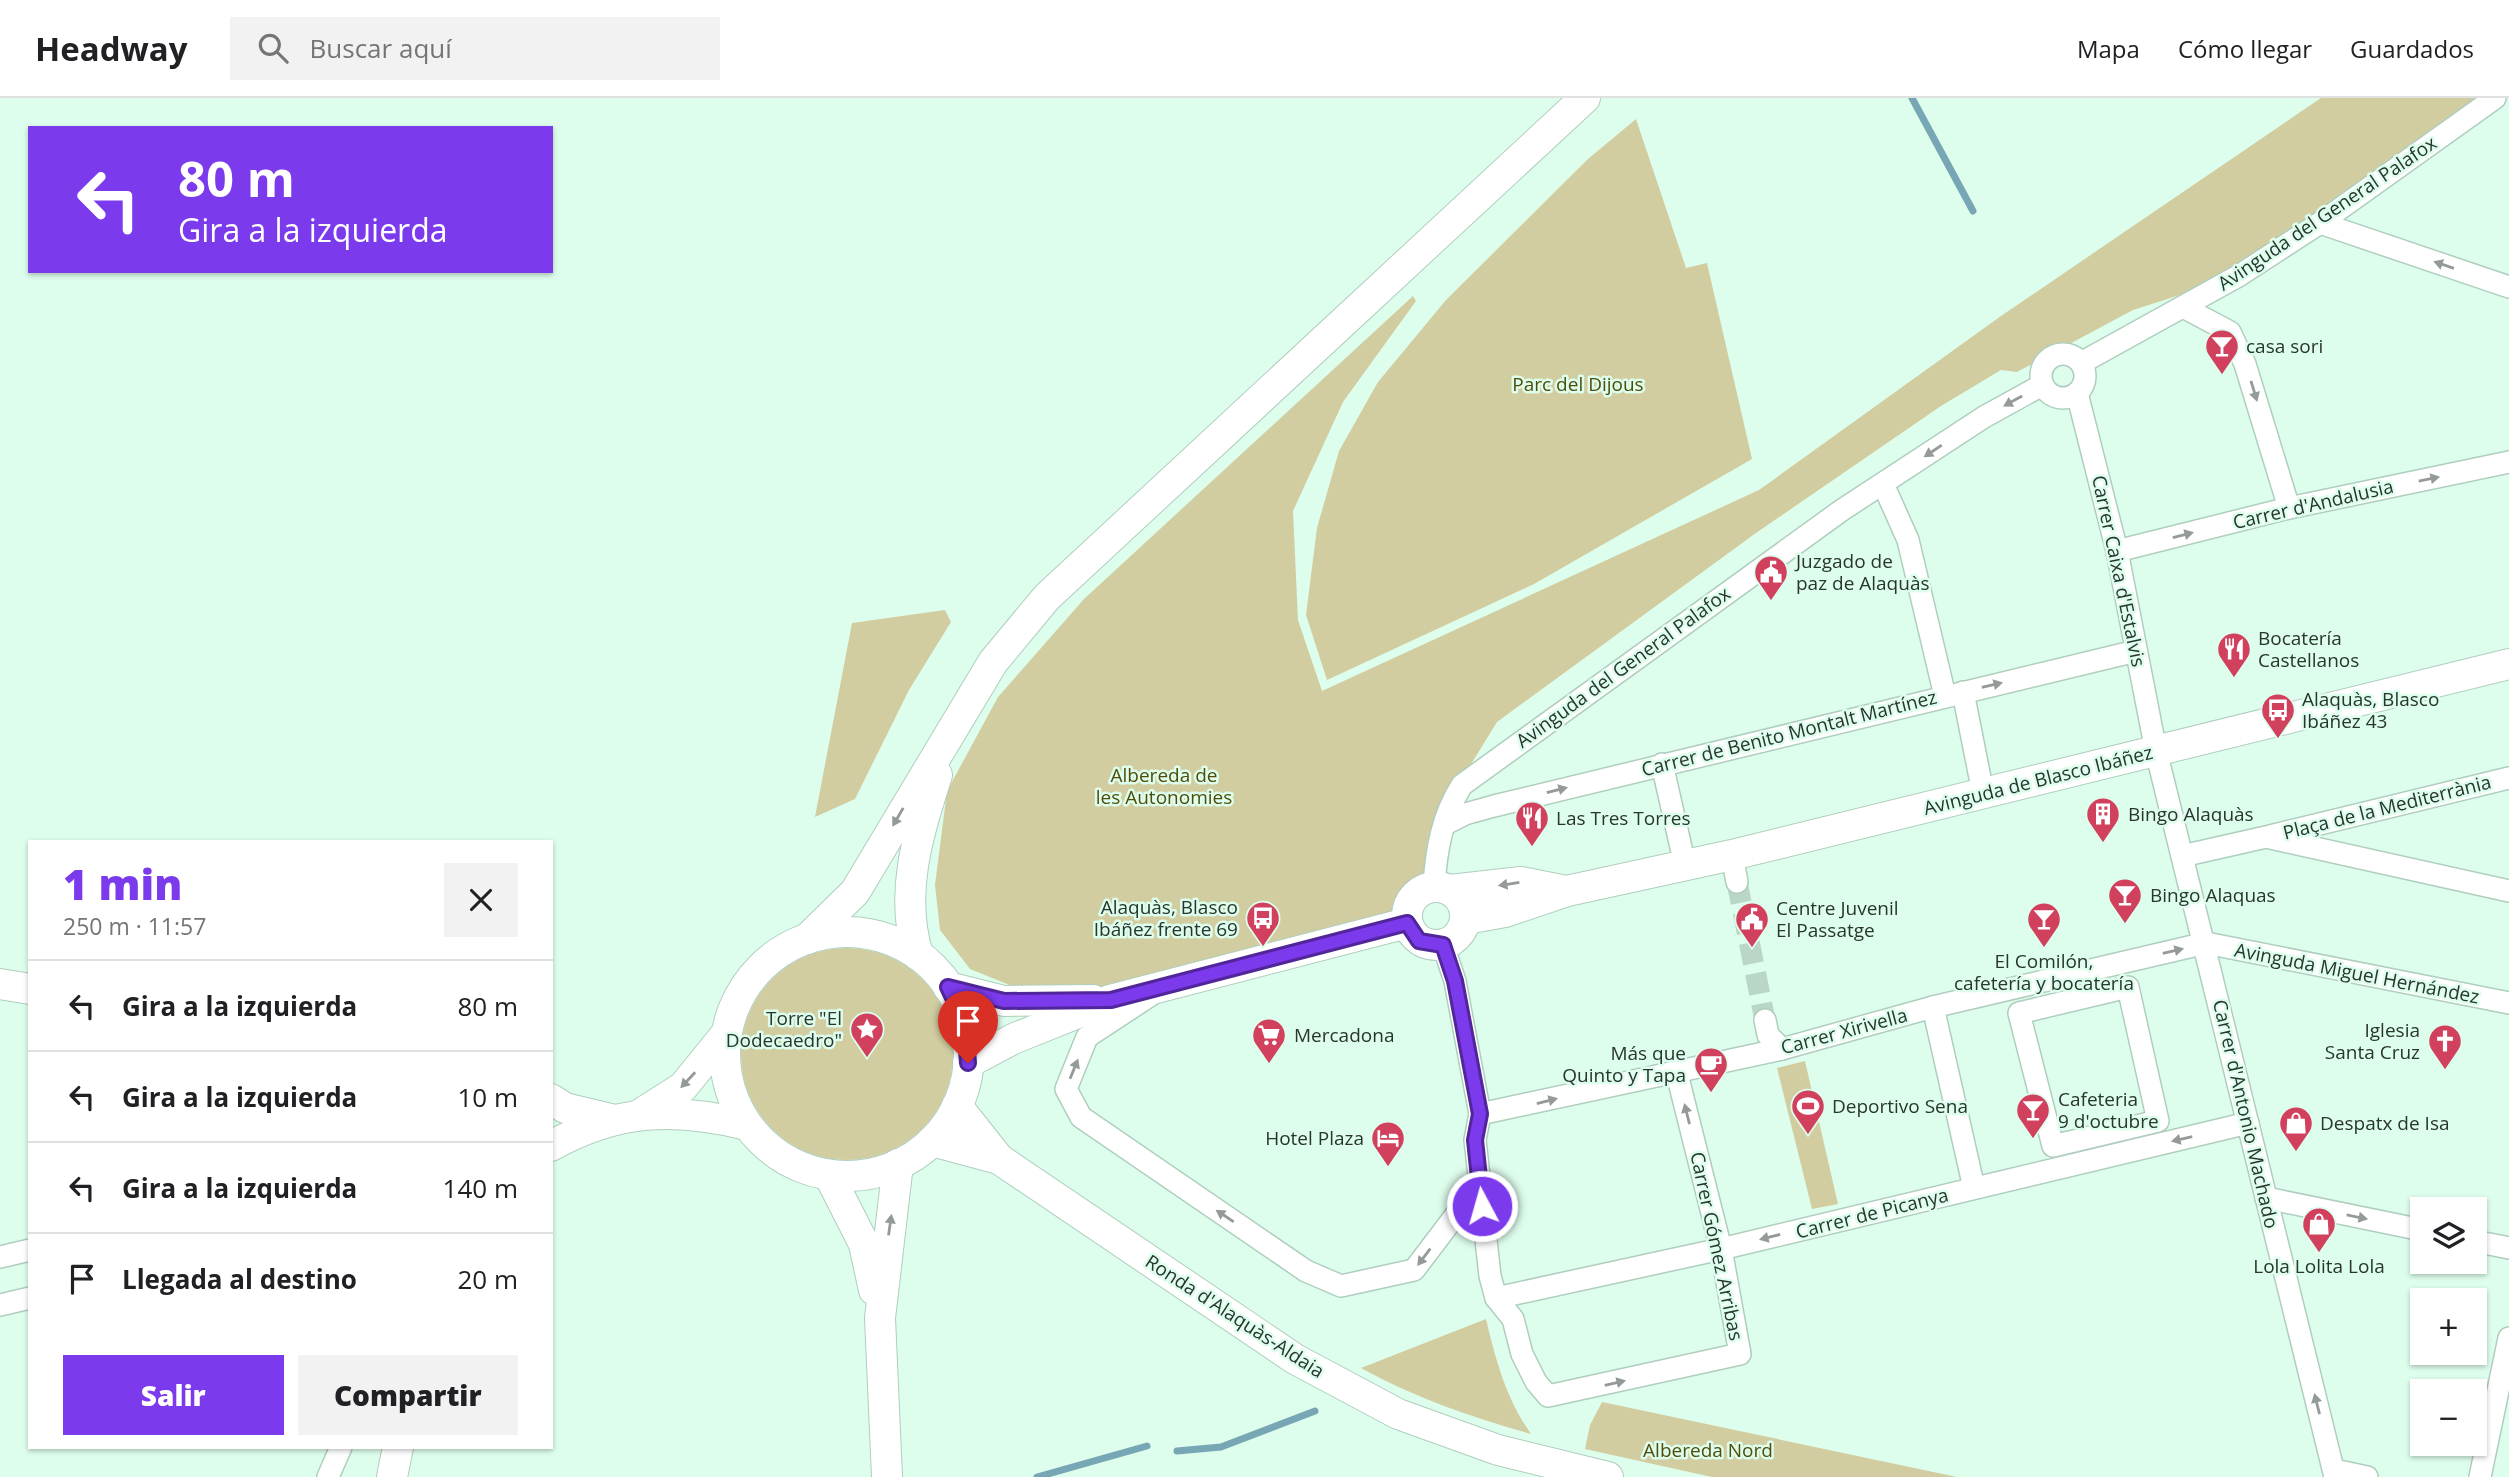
<!DOCTYPE html>
<html lang="es">
<head>
<meta charset="utf-8">
<style>
  body { margin:0; font-family:"Open Sans",sans-serif; background:#f2f2f2; color:#202124; height:100vh; display:flex; flex-direction:column; font-size:26px; white-space:nowrap }
  * { box-sizing:border-box; margin:0 }
  p { font-size:23px; color:#757577 }
  .icon { flex:none; width:38px; height:38px; fill:none; stroke:currentColor; stroke-width:2; stroke-linecap:round; stroke-linejoin:round }
  .map { position:relative; flex:1; overflow:hidden }
  .panel { position:absolute; left:28px; top:742px; width:525px; height:609px; display:flex; flex-direction:column; background:#fff; border-radius:0px; box-shadow:0 2px 5px #0004 }
  .panel>* { flex:none }
  .guide { position:absolute; left:28px; top:28px; width:525px; height:147px; border-radius:0px; box-shadow:0 2px 5px #0004; background:#7c3aed; color:#fff; overflow:hidden }
  .tools { position:absolute; left:2410px; top:1099px; display:grid; gap:14px }
  .tools a { display:grid; place-items:center; width:77px; height:77px; border-radius:0px; background:#fff; box-shadow:0 2px 5px #0004; font-size:35px }
  .pin { position:absolute; display:grid; place-items:center; width:60px; height:60px; color:#fff; margin:-72px -30px; border-radius:50% 50% 50% 0; rotate:-45deg; box-shadow:0 0 7px #0007 }
  .pin .icon { rotate:45deg }
  .me { position:absolute; width:77px; margin:-38px; rotate:354deg; stroke-linejoin:round; filter:drop-shadow(0 0 5px #0008) }
  .turn { display:flex; align-items:center; gap:24px; height:147px; padding:0 35px; font-size:32px }
  .turn .icon { width:91px; height:91px; stroke-width:2.5 }
  .turn b { display:block; font-size:49px; line-height:60px }
  .round { display:grid; place-items:center; flex:none; width:74px; height:74px; border-radius:0px; background:#f2f2f2 }
  .headline { display:flex; align-items:center; justify-content:space-between; height:119px; padding:0 35px }
  h1 { font-size:42px; font-weight:800; line-height:52px; color:#7c3aed }
  .cta { display:flex; gap:14px; margin-top:auto; padding:14px 35px }
  .cta a { flex:1; height:80px; border-radius:0px; background:#7c3aed; color:#fff; font-size:28px; font-weight:800; line-height:80px; text-align:center }
  .cta a+a { background:#f2f2f2; color:#202124 }
  ul { padding:0; list-style:none }
  li { display:flex; align-items:center; gap:21px; height:91px; padding:0 35px; border-top:2px solid #e0e0e0 }
  li div { flex:1 }
  li b { display:block; font-size:26px }
  li em { font-style:normal }
  header { display:flex; align-items:center; gap:42px; box-sizing:border-box; height:98px; padding:0 35px; background:#fff; border-bottom:2px solid #e0e0e0 }
  header strong { font-size:33px }
  nav { display:flex; gap:38px; margin-inline-start:auto; font-size:24px }
  .search { width:490px; height:63px; background:#f2f2f2; display:flex; align-items:center; gap:18px; box-sizing:border-box; padding:0 24px; border-radius:0px; color:#757577; font-size:26px }
  .map>svg:first-child { display:block }
  .green { fill:#d1cda0 }
  .lines { fill:none; stroke-linecap:round; stroke-linejoin:round }
  .stream { stroke:#77a6b5; stroke-width:7 }
  .street-tunnel { stroke:#bad6c7; stroke-width:21; stroke-dasharray:21 10; stroke-linecap:butt }
  .street-casing { stroke:#afcebe; stroke-width:24 }
  .secondary-casing { stroke:#afcebe; stroke-width:32 }
  .street { stroke:#fff; stroke-width:21 }
  .secondary { stroke:#fff; stroke-width:30 }
  .oneway { fill:#949a97 }
  .route-casing { stroke:#51269a; stroke-width:18 }
  .route { stroke:#7c3aed; stroke-width:12 }
  .labels { text-anchor:middle; stroke-width:5; stroke-linejoin:round; paint-order:stroke }
  .street-label { font-size:19px; fill:#29352f; stroke:#defeed }
  .poi-label { font-size:19px; fill:#29352f; stroke:#defeed; text-anchor:start }
  .park-label { font-size:19px; fill:#524c0a; stroke:#defeed }
</style>
</head>
<body>
<header>
<strong>Headway</strong>
<div class="search"><svg class="icon" aria-label="search" viewBox="0 0 24 24"><circle cx="10" cy="10" r="6"/><path d="M15 15l6 6"/></svg>Buscar aquí</div>
<nav><a>Mapa</a><a>Cómo llegar</a><a>Guardados</a></nav>
</header>
<div class="map">
<svg width="2509" height="1379" viewBox="0 0 2509 1379">
  <rect width="100%" height="100%" fill="#defeed"/>
  <g class="green">
    <path d="M2321 0H2491L2205 189 2133 212 2017 274 2001 272 1941 308 1756 435 1497 624 1444 710 1427 778C1410 788 1395 795 1395 817L1108 891H1019L970 871 940 832 935 787 947 693 998 599 1084 501 1413 198 1416 203 1343 304 1293 413 1298 522 1322 593 1759 392 2001 218Z"/>
    <polygon points="1636,21 1686,170 1707,165 1752,361 1534,486 1327,582 1306,517 1317,430 1339,353 1378,284 1446,202 1588,61"/>
    <polygon points="945,512 951,524 909,592 855,701 815,719 852,525"/>
    <circle cx="847" cy="956" r="106"/>
    <polygon points="1805,963 1838,1106 1812,1111 1777,970"/>
    <path d="M1486 1221C1496 1263 1506 1300 1531 1336 1471 1319 1415 1300 1361 1270Z"/>
    <polygon points="1602,1304 1957,1379 1712,1379 1585,1351 1590,1327"/>
  </g>
  <g class="lines">
    <g class="stream">
      <polyline points="1912,0 1973,113"/>
      <polyline points="1177,1353 1221,1349 1315,1313"/>
      <polyline points="1037,1379 1147,1348"/>
    </g>
    <polyline class="street-tunnel" points="1737,784 1765,922"/>
    <g class="street-casing">
      <g id="street">
        <polyline points="2320,125 2509,189"/>
        <polyline points="2183,209 2230,234 2245,266 2289,410"/>
        <circle cx="2063" cy="278" r="22"/>
        <polyline points="2081,265 2240,177 2320,125 2495,0"/>
        <polyline points="2077,295 2117,453 2156,653 2335,1379"/>
        <polyline points="1883,386 1908,442 1945,598"/>
        <polyline points="2117,453 2289,410 2509,364"/>
        <polyline points="1963,594 1983,695"/>
        <polyline points="1662,666 1685,767"/>
        <polyline points="1445,726 1465,716 1494,708 2136,553"/>
        <polyline points="2270,738 2509,680"/>
        <polyline points="1732,757 1737,784"/>
        <polyline points="2182,758 2266,739 2509,793"/>
        <path d="M1434 789C1436 753 1442 718 1462 687L1842 412 1984 319 2042 287"/>
        <polyline points="1443,847 1455,883 1480,1016 1475,1042 1490,1178 1496,1200 1513,1221 1522,1256 1536,1284 1548,1298 1740,1256 1721,1151 1676,972"/>
        <polygon points="2128,889 2158,1023 2053,1048 2019,915"/>
        <polyline points="1151,897 1087,939 1066,991 1081,1019 1306,1173 1341,1188 1414,1172 1480,1085"/>
        <polyline points="1933,909 1974,1090"/>
        <polyline points="1765,922 1768,937 1782,951"/>
        <polyline points="1480,1016 1782,951 1933,909 2206,845 2509,905"/>
        <polyline points="2266,1100 2422,1132"/>
        <polyline points="2474,1143 2509,1150"/>
        <polyline points="0,1159 30,1152"/>
        <polyline points="1496,1200 1721,1151 2248,1025"/>
        <polyline points="0,1207 30,1200"/>
        <polyline points="2334,1372 2367,1379"/>
        <polyline points="328,1379 341,1349"/>
        <polyline points="2480,1379 2509,1240"/>
      </g>
    </g>
    <g class="secondary-casing">
      <g id="secondary">
        <circle cx="1436" cy="818" r="29"/>
        <polyline points="1450,792 1521,784 1566,793"/>
        <polyline points="1466,821 1505,814 1567,793 1732,757 2509,566"/>
        <circle cx="847" cy="956" r="122"/>
        <polyline points="807,841 855,794 993,564 1047,499 1585,0"/>
        <path d="M918 857C899 795 918 737 937 677"/>
        <polyline points="0,886 30,891"/>
        <polyline points="948,889 1004,903 1093,902"/>
        <polyline points="968,965 1013,941 1110,902 1407,825"/>
        <polyline points="551,1001 565,1010 611,1021"/>
        <polyline points="957,1008 999,1061 1295,1261 1398,1316 1498,1352 1608,1379"/>
        <polyline points="639,1017 683,989 726,936"/>
        <polyline points="932,1043 999,1061"/>
        <path d="M551 1048C617 1011 675 1009 747 1027"/>
        <polyline points="829,1077 864,1146 874,1192"/>
        <polyline points="392,1379 398,1349"/>
        <polyline points="887,1379 880,1220 898,1066"/>
      </g>
    </g>
    <use href="#street" class="street"/>
    <use href="#secondary" class="secondary"/>
  </g>
  <defs><path id="oneway-solid" d="M-6-.8H1V-3.2L6.5 0L1 3.2V.8H-6Z" transform="scale(1.75)"/></defs>
  <g class="oneway">
    <use href="#oneway-solid" transform="translate(2444 167) rotate(-161)"/>
    <use href="#oneway-solid" transform="translate(2254 293) rotate(73)"/>
    <use href="#oneway-solid" transform="translate(2013 303) rotate(151)"/>
    <use href="#oneway-solid" transform="translate(1933 353) rotate(146)"/>
    <use href="#oneway-solid" transform="translate(2429 381) rotate(-12)"/>
    <use href="#oneway-solid" transform="translate(2183 437) rotate(-14)"/>
    <use href="#oneway-solid" transform="translate(1992 587) rotate(-13)"/>
    <use href="#oneway-solid" transform="translate(1557 692) rotate(-14)"/>
    <use href="#oneway-solid" transform="translate(898 719) rotate(120)"/>
    <use href="#oneway-solid" transform="translate(1509 786) rotate(171)"/>
    <use href="#oneway-solid" transform="translate(2173 853) rotate(-13)"/>
    <use href="#oneway-solid" transform="translate(1074 971) rotate(-68)"/>
    <use href="#oneway-solid" transform="translate(688 982) rotate(133)"/>
    <use href="#oneway-solid" transform="translate(1547 1003) rotate(-14)"/>
    <use href="#oneway-solid" transform="translate(1687 1016) rotate(-104)"/>
    <use href="#oneway-solid" transform="translate(2182 1041) rotate(167)"/>
    <use href="#oneway-solid" transform="translate(1225 1118) rotate(-146)"/>
    <use href="#oneway-solid" transform="translate(2357 1119) rotate(11)"/>
    <use href="#oneway-solid" transform="translate(890 1127) rotate(-82)"/>
    <use href="#oneway-solid" transform="translate(1770 1139) rotate(166)"/>
    <use href="#oneway-solid" transform="translate(1424 1159) rotate(127)"/>
    <use href="#oneway-solid" transform="translate(1615 1285) rotate(-13)"/>
    <use href="#oneway-solid" transform="translate(2317 1306) rotate(-104)"/>
  </g>
  <g class="lines">
    <g class="route-casing">
      <polyline id="route" points="968,965 965,925 948,889 1004,903 1111,902 1407,825 1419,843 1443,847 1455,883 1480,1016 1475,1042 1482,1108"/>
    </g>
    <use href="#route" class="route"/>
  </g>
  <defs>
    <g id="bar-pin" transform="scale(1.75)"><path d="M0 17L-7.5 6A9.5 9.5 0 1 1 7.5 6Z" fill="#d1405d" stroke="#defeed"/><path d="M-6-5H6L.8 .8V4.5H3.5V6h-7V4.5H-.8V.8Z" fill="#fff"/></g>
    <g id="civic-pin" transform="scale(1.75)"><path d="M0 17L-7.5 6A9.5 9.5 0 1 1 7.5 6Z" fill="#d1405d" stroke="#defeed"/><path d="M-.6-6.5H3V-4.5H.6V-3L4-1V1h2V6H-6V1h2V-1L-.6-3ZM-1.2 2.5V6h2.4V2.5Z" fill="#fff"/></g>
    <g id="restaurant-pin" transform="scale(1.75)"><path d="M0 17L-7.5 6A9.5 9.5 0 1 1 7.5 6Z" fill="#d1405d" stroke="#defeed"/><path d="M-5-6h1v4h1v-4h1v4h1v-4h1v5L-1.5 .5V6h-2V.5L-5-1ZM5-6V6H3V1.5H1.5Q1.5-4 5-6Z" fill="#fff"/></g>
    <g id="bus-pin" transform="scale(1.75)"><path d="M0 17L-7.5 6A9.5 9.5 0 1 1 7.5 6Z" fill="#d1405d" stroke="#defeed"/><path d="M-5-6H5V4H4V6H2V4H-2V6H-4V4H-5ZM-3.5-4V0h7V-4ZM-3.5 1.2v1.5H-2V1.2ZM2 1.2v1.5H3.5V1.2Z" fill="#fff"/></g>
    <g id="building-pin" transform="scale(1.75)"><path d="M0 17L-7.5 6A9.5 9.5 0 1 1 7.5 6Z" fill="#d1405d" stroke="#defeed"/><path d="M-4-6H4V6H1V3H-1V6H-4ZM-2.5-4.3h1.7v1.8h-1.7ZM.8-4.3h1.7v1.8H.8ZM-2.5-1h1.7V.8h-1.7ZM.8-1h1.7V.8H.8Z" fill="#fff"/></g>
    <g id="sight-pin" transform="scale(1.75)"><path d="M0 17L-7.5 6A9.5 9.5 0 1 1 7.5 6Z" fill="#d1405d" stroke="#defeed"/><path d="M0-6L1.8-2.2L6-1.7L2.9 1.2L3.7 5.4L0 3.3L-3.7 5.4L-2.9 1.2L-6-1.7L-1.8-2.2Z" fill="#fff"/></g>
    <g id="supermarket-pin" transform="scale(1.75)"><path d="M0 17L-7.5 6A9.5 9.5 0 1 1 7.5 6Z" fill="#d1405d" stroke="#defeed"/><path d="M-6-5.5h2.5l.6 2H6L4.5 2H-2.5L-4.4-4H-6ZM-1.5 3.2a1.3 1.3 0 1 0 .1 0ZM3 3.2a1.3 1.3 0 1 0 .1 0Z" fill="#fff"/></g>
    <g id="church-pin" transform="scale(1.75)"><path d="M0 17L-7.5 6A9.5 9.5 0 1 1 7.5 6Z" fill="#d1405d" stroke="#defeed"/><path d="M-1.2-6h2.4v3.5h3.3v2.4h-3.3V6h-2.4V-.1h-3.3v-2.4h3.3Z" fill="#fff"/></g>
    <g id="cafe-pin" transform="scale(1.75)"><path d="M0 17L-7.5 6A9.5 9.5 0 1 1 7.5 6Z" fill="#d1405d" stroke="#defeed"/><path d="M-5.5-4.5H6V0H3Q3 3.5 0 3.5H-2.5Q-5.5 3.5-5.5 0ZM3-3.2v2h1.7v-2ZM-6 4.5H4V6H-6Z" fill="#fff"/></g>
    <g id="stadium-pin" transform="scale(1.75)"><path d="M0 17L-7.5 6A9.5 9.5 0 1 1 7.5 6Z" fill="#d1405d" stroke="#defeed"/><path d="M0-5a6.5 5 0 1 0 0 10a6.5 5 0 1 0 0-10ZM-3.5-1.8h7v3.6h-7Z" fill="#fff"/></g>
    <g id="shop-pin" transform="scale(1.75)"><path d="M0 17L-7.5 6A9.5 9.5 0 1 1 7.5 6Z" fill="#d1405d" stroke="#defeed"/><path d="M-5-2.5h2.3a2.7 3.5 0 0 1 5.4 0H5L5.5 6h-11ZM-1.5-2.5h3a1.5 2.3 0 0 0-3 0Z" fill="#fff"/></g>
    <g id="hotel-pin" transform="scale(1.75)"><path d="M0 17L-7.5 6A9.5 9.5 0 1 1 7.5 6Z" fill="#d1405d" stroke="#defeed"/><path d="M-6-4.5h1.5V1H6V5H4.5V3h-9V5H-6ZM-4 0a1.8 1.8 0 1 1 3.6 0ZM.5 0V-2.5h3Q6-2.5 6 0Z" fill="#fff"/></g>
  </defs>
  <g fill-rule="evenodd">
    <use href="#bar-pin" x="2222" y="248"/>
    <use href="#civic-pin" x="1771" y="474"/>
    <use href="#restaurant-pin" x="2234" y="551"/>
    <use href="#bus-pin" x="2278" y="612"/>
    <use href="#building-pin" x="2103" y="716"/>
    <use href="#restaurant-pin" x="1532" y="720"/>
    <use href="#bar-pin" x="2125" y="797"/>
    <use href="#bus-pin" x="1263" y="820"/>
    <use href="#civic-pin" x="1752" y="821"/>
    <use href="#bar-pin" x="2044" y="821"/>
    <use href="#sight-pin" x="867" y="931"/>
    <use href="#supermarket-pin" x="1269" y="937"/>
    <use href="#church-pin" x="2445" y="943"/>
    <use href="#cafe-pin" x="1711" y="966"/>
    <use href="#stadium-pin" x="1808" y="1008"/>
    <use href="#bar-pin" x="2033" y="1012"/>
    <use href="#shop-pin" x="2296" y="1025"/>
    <use href="#hotel-pin" x="1388" y="1040"/>
    <use href="#shop-pin" x="2319" y="1126"/>
  </g>
  <g class="labels">
    <g class="street-label">
      <text transform="translate(2327 115) rotate(-34)" y="7">Avinguda del General Palafox</text>
      <text transform="translate(2313 406) rotate(-13)" y="7">Carrer d'Andalusia</text>
      <text transform="translate(2119 473) rotate(78)" y="7">Carrer Caixa d'Estalvis</text>
      <text transform="translate(1623 569) rotate(-36)" y="7">Avinguda del General Palafox</text>
      <text transform="translate(1789 635) rotate(-14)" y="7">Carrer de Benito Montalt Martínez</text>
      <text transform="translate(2038 682) rotate(-14)" y="7">Avinguda de Blasco Ibáñez</text>
      <text transform="translate(2387 709) rotate(-14)" y="7">Plaça de la Mediterrània</text>
      <text transform="translate(2357 875) rotate(11)" y="7">Avinguda Miguel Hernández</text>
      <text transform="translate(1844 933) rotate(-15)" y="7">Carrer Xirivella</text>
      <text transform="translate(2246 1016) rotate(77)" y="7">Carrer d'Antonio Machado</text>
      <text transform="translate(1872 1115) rotate(-14)" y="7">Carrer de Picanya</text>
      <text transform="translate(1717 1148) rotate(78)" y="7">Carrer Gómez Arribas</text>
      <text transform="translate(1235 1218) rotate(33)" y="7">Ronda d'Alaquàs-Aldaia</text>
    </g>
    <g class="poi-label">
      <text x="2246" y="255">casa sori</text>
      <text x="1796" y="470">Juzgado de<tspan x="1796" dy="22">paz de Alaquàs</tspan></text>
      <text x="2258" y="547">Bocatería<tspan x="2258" dy="22">Castellanos</tspan></text>
      <text x="2302" y="608">Alaquàs, Blasco<tspan x="2302" dy="22">Ibáñez 43</tspan></text>
      <text x="2128" y="723">Bingo Alaquàs</text>
      <text x="1556" y="727">Las Tres Torres</text>
      <text x="2150" y="804">Bingo Alaquas</text>
      <text x="1238" y="816" text-anchor="end">Alaquàs, Blasco<tspan x="1238" dy="22">Ibáñez frente 69</tspan></text>
      <text x="1776" y="817">Centre Juvenil<tspan x="1776" dy="22">El Passatge</tspan></text>
      <text x="2044" y="870" text-anchor="middle">El Comilón,<tspan x="2044" dy="22">cafetería y bocatería</tspan></text>
      <text x="842" y="927" text-anchor="end">Torre "El<tspan x="842" dy="22">Dodecaedro"</tspan></text>
      <text x="2420" y="939" text-anchor="end">Iglesia<tspan x="2420" dy="22">Santa Cruz</tspan></text>
      <text x="1294" y="944">Mercadona</text>
      <text x="1686" y="962" text-anchor="end">Más que<tspan x="1686" dy="22">Quinto y Tapa</tspan></text>
      <text x="2058" y="1008">Cafeteria<tspan x="2058" dy="22">9 d'octubre</tspan></text>
      <text x="1832" y="1015">Deportivo Sena</text>
      <text x="2320" y="1032">Despatx de Isa</text>
      <text x="1364" y="1047" text-anchor="end">Hotel Plaza</text>
      <text x="2319" y="1175" text-anchor="middle">Lola Lolita Lola</text>
    </g>
    <g class="park-label">
      <text x="1578" y="293">Parc del Dijous</text>
      <text x="1164" y="684">Albereda de<tspan x="1164" dy="22">les Autonomies</tspan></text>
      <text x="1708" y="1359">Albereda Nord</text>
    </g>
  </g>
</svg>
<div class="tools">
<a><svg class="icon" aria-label="layers" viewBox="0 0 24 24"><path d="M12 4l9 5-9 5-9-5zM3 14l9 5 9-5"/></svg></a>
<a>+</a>
<a>−</a>
</div>
<div class="pin" style="left:968px;top:965px;background:#d93025"><svg class="icon" aria-label="arrive" viewBox="0 0 24 24"><path d="M6 21V4h12l-3 4 3 4H6"/></svg></div>
<svg class="me" style="left:1482px;top:1108px" viewBox="-20 -20 40 40"><circle r="17" fill="#7c3aed" stroke="#fff" stroke-width="3"/><path d="M0-11L8 9 0 5-8 9z" fill="#fff"/></svg>
<div class="guide">
<div class="turn"><svg class="icon" aria-label="left" viewBox="0 0 24 24"><path d="M17 20v-9H6M10 6l-5 5 5 5"/></svg><div><b>80 m</b>Gira a la izquierda</div></div>
</div>
<section class="panel">
<div class="headline"><div><h1>1 min</h1><p>250 m · 11:57</p></div><a class="round"><svg class="icon" aria-label="close" viewBox="0 0 24 24"><path d="M6 6l12 12M18 6L6 18"/></svg></a></div>
<ul>
<li><svg class="icon" aria-label="left" viewBox="0 0 24 24"><path d="M17 20v-9H6M10 6l-5 5 5 5"/></svg><div><b>Gira a la izquierda</b></div><em>80 m</em></li>
<li><svg class="icon" aria-label="left" viewBox="0 0 24 24"><path d="M17 20v-9H6M10 6l-5 5 5 5"/></svg><div><b>Gira a la izquierda</b></div><em>10 m</em></li>
<li><svg class="icon" aria-label="left" viewBox="0 0 24 24"><path d="M17 20v-9H6M10 6l-5 5 5 5"/></svg><div><b>Gira a la izquierda</b></div><em>140 m</em></li>
<li><svg class="icon" aria-label="arrive" viewBox="0 0 24 24"><path d="M6 21V4h12l-3 4 3 4H6"/></svg><div><b>Llegada al destino</b></div><em>20 m</em></li>
</ul>
<div class="cta"><a>Salir</a><a>Compartir</a></div>
</section>
</div>
</body>
</html>
